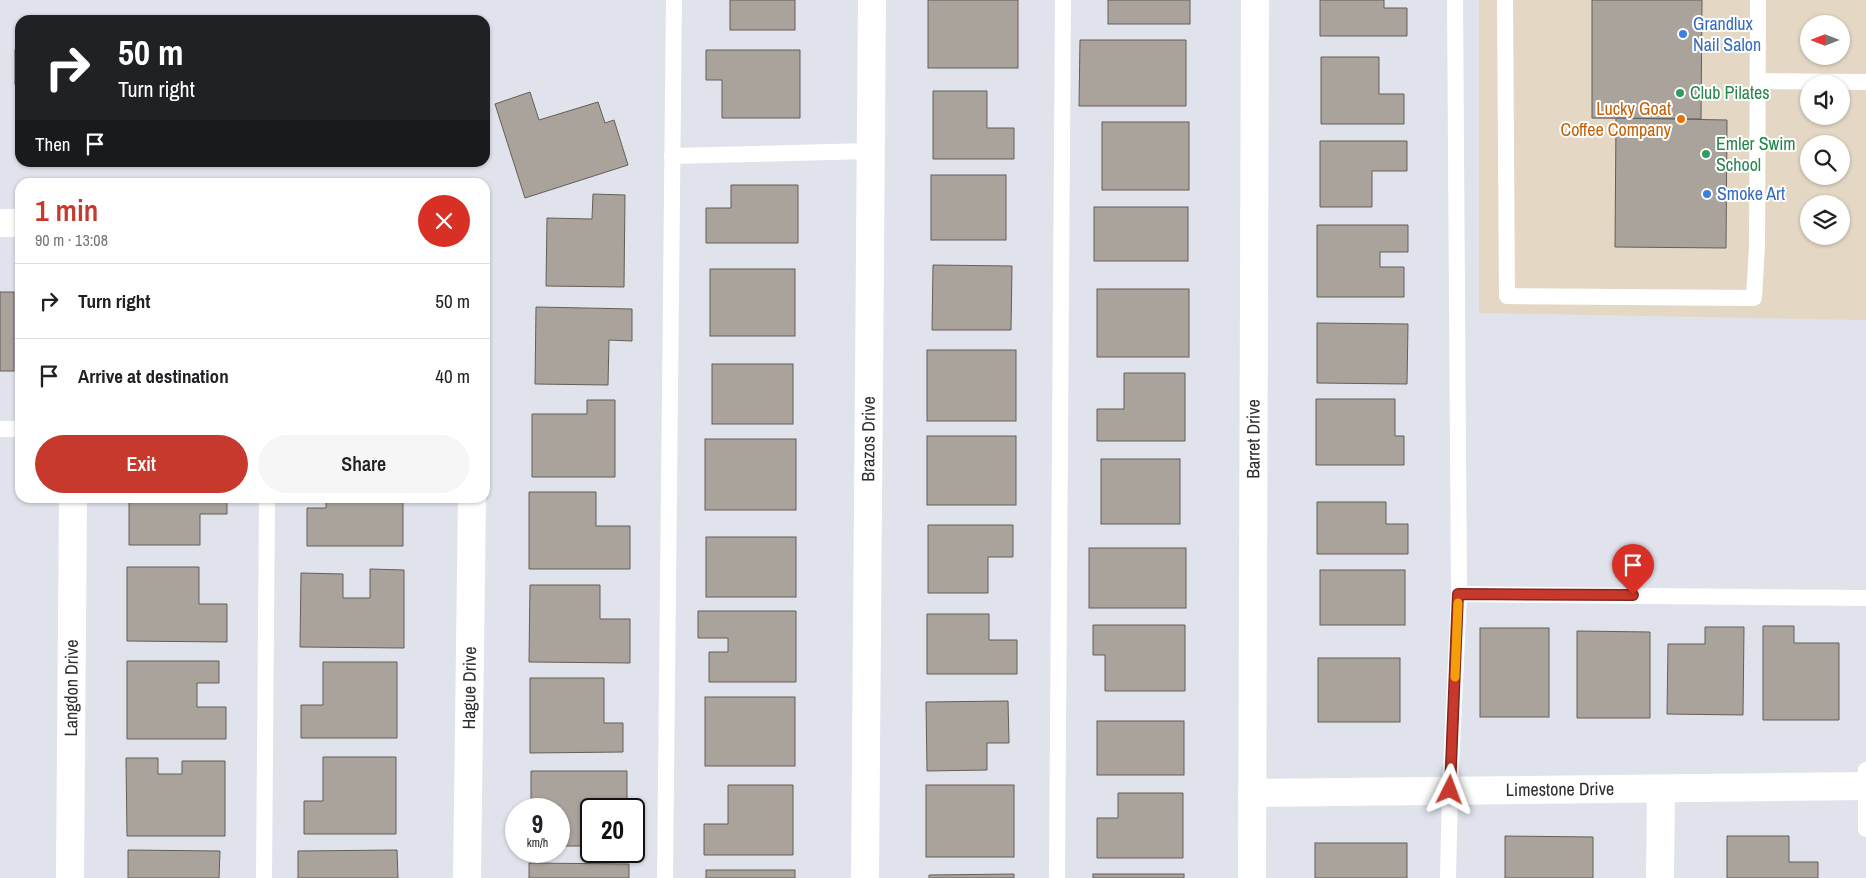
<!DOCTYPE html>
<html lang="en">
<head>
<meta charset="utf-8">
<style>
  body { margin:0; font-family:"Archivo Narrow",sans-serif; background:#f6f6f6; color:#202124; height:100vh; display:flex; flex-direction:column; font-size:19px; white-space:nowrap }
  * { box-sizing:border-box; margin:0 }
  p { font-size:16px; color:#757577 }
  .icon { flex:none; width:28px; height:28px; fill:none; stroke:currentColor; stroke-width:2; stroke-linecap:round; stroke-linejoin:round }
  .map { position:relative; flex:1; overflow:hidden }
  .details { position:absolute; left:15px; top:178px; width:475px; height:325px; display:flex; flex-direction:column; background:#fff; border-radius:15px; box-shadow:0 1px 4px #0004 }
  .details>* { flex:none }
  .banner { position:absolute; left:15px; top:15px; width:475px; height:152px; border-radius:15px; box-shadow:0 1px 4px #0004; background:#202124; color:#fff; overflow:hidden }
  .needle { width:32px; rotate:270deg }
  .tools { position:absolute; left:1800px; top:15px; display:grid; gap:10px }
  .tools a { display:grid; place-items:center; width:50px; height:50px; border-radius:50%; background:#fff; box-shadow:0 1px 4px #0004; font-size:25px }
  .speed { position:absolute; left:505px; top:798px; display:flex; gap:10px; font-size:25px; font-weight:700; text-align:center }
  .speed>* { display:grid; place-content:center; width:65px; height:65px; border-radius:50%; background:#fff; box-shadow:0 1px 4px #0004; line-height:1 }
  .speed small { font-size:12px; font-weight:400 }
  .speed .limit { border:2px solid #111; border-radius:8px; background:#fff; color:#111 }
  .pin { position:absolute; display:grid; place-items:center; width:42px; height:42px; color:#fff; margin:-51px -21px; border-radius:50% 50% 50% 0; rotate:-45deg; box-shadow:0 0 5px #0007 }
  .pin .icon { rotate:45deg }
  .me { position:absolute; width:55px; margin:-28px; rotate:3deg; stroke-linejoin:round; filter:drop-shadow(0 0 4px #0008) }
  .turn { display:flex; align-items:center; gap:18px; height:105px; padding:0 20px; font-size:22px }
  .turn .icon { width:65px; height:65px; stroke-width:2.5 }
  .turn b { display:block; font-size:35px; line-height:42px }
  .then { display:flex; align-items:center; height:48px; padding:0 20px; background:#0003; gap:10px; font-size:19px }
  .round { display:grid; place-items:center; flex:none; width:52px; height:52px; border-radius:26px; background:#f6f6f6 }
  .summary { display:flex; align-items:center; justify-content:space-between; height:85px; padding:0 20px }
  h1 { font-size:30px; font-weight:600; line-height:38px; color:#c6392c }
  .action { display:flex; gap:10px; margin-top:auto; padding:10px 20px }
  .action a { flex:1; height:58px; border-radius:30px; background:#c6392c; color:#fff; font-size:20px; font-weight:600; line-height:58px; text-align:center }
  .action a+a { background:#f6f6f6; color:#202124 }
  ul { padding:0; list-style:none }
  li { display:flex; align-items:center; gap:15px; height:75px; padding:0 20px; border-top:1px solid #e0e0e0 }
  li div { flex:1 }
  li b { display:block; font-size:19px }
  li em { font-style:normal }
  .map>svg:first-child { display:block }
  .commercial { fill:#e4d8c4; fill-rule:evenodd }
  .building { fill:#aaa39c; stroke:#655e58 }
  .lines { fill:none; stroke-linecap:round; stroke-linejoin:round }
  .lane { stroke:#fff; stroke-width:16 }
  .street { stroke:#fff; stroke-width:28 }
  .route-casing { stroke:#81251d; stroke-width:12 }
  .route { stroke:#c6392c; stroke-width:9 }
  .slow { stroke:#f59e0b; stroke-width:9 }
  .shop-dot { fill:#3f7fe0; stroke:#fff; stroke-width:2 }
  .leisure-dot { fill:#2e9e5b; stroke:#fff; stroke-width:2 }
  .food-dot { fill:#e8710a; stroke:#fff; stroke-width:2 }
  .labels { text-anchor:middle; stroke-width:4; stroke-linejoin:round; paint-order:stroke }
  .shop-label { font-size:18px; fill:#366cbe; stroke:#fff; text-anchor:start }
  .leisure-label { font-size:18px; fill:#27864d; stroke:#fff; text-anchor:start }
  .food-label { font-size:18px; fill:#c56008; stroke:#fff; text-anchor:end }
  .street-label { font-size:18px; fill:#2c2d30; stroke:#fff }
</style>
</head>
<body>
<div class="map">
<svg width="1866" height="878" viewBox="0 0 1866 878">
  <rect width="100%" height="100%" fill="#e0e3ec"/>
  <path class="commercial" d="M1479 0H1866V320L1479 313ZM1809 24H1841V56H1809ZM1809 84H1841V116H1809ZM1809 144H1841V176H1809ZM1809 204H1841V236H1809Z"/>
  <g class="building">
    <rect x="730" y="0" width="65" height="30"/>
    <rect x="928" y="0" width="90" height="68"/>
    <rect x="1108" y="0" width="82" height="24"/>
    <polygon points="1320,0 1384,0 1384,8 1407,8 1407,36 1320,36"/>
    <polygon points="1592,0 1702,0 1701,119 1592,118"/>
    <polygon points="1080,40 1186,40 1186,106 1079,106"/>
    <rect x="15" y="50" width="5" height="34"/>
    <polygon points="706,50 800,50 800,118 722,118 722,80 706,80"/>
    <polygon points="1321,57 1379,57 1379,94 1404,94 1404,124 1321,124"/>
    <polygon points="933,91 987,91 987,128 1014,128 1014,159 933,159"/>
    <polygon points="530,92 539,120 598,102 605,123 614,120 628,165 525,198 495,104"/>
    <polygon points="1616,118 1727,120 1726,248 1615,247"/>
    <rect x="1102" y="122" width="87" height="68"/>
    <polygon points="1320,141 1407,141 1407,171 1372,171 1372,207 1320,207"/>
    <rect x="931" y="175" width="75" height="65"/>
    <polygon points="731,185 798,185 798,243 706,243 706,208 731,208"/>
    <polygon points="593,194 625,195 624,287 546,286 547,218 592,219"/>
    <rect x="1094" y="207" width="94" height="54"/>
    <polygon points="1317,225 1408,225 1408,252 1380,252 1380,267 1404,267 1404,297 1317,297"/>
    <polygon points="933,265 1012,266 1011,330 932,330"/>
    <rect x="710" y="269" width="85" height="67"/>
    <rect x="1097" y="289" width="92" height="68"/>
    <rect x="0" y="292" width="14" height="79"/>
    <polygon points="536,307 632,309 632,341 609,340 608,385 535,384"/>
    <polygon points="1317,323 1408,324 1407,384 1317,383"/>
    <rect x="927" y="350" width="89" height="71"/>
    <rect x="712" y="364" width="81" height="60"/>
    <polygon points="1124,373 1185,373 1185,441 1097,441 1097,409 1124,409"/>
    <polygon points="1316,399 1395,399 1395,436 1404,436 1404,465 1316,465"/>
    <polygon points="587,400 615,400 615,477 532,477 532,414 587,414"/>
    <rect x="927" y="436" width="89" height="69"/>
    <rect x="705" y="439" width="91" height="71"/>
    <rect x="1101" y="459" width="79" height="65"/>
    <polygon points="529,492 596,492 596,526 630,526 630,569 529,569"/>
    <polygon points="129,498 227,498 227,514 200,514 200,545 129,545"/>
    <polygon points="326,498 403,498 403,546 307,546 307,508 326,508"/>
    <polygon points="1317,502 1386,502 1386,524 1408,524 1408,554 1317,554"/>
    <polygon points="928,525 1013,525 1013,557 988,557 988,593 928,593"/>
    <rect x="706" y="537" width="90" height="60"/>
    <rect x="1089" y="548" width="97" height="60"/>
    <polygon points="127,567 199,567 199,604 227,604 227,642 127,641"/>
    <polygon points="370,569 404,570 404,648 300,647 301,573 343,574 343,598 370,598"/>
    <rect x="1320" y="570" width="85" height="55"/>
    <polygon points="530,585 600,585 600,619 630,619 630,663 529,662"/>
    <polygon points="698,611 796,611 796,682 709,682 709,652 728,652 728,638 698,638"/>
    <polygon points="927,614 989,614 989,640 1017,640 1017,674 927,674"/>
    <polygon points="1093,625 1185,625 1185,691 1105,691 1105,655 1093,655"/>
    <polygon points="1763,626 1794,626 1794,643 1839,643 1839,720 1763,720"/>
    <polygon points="1705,627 1744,627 1743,715 1667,714 1668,644 1705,644"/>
    <rect x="1480" y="628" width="69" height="89"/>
    <polygon points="1577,631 1650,632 1650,718 1577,718"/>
    <rect x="1318" y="658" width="82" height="64"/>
    <polygon points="127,661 219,661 219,683 197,683 197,707 226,707 226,739 127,739"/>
    <polygon points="323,662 397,662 397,738 301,738 301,705 323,705"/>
    <polygon points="530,678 604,678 604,723 623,723 623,752 530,753"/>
    <rect x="705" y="697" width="90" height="69"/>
    <polygon points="1008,701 1009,743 987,743 987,770 927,771 926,702"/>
    <rect x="1097" y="721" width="87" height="54"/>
    <polygon points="323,757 396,757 396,834 304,834 304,801 323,801"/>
    <polygon points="126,758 158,758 158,774 182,774 182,761 225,761 225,836 127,836"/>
    <polygon points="531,771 627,771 627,803 605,803 605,809 591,809 591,846 559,846 559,809 531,809"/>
    <polygon points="728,785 793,785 793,855 704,855 704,824 728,824"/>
    <rect x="926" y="785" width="88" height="72"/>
    <polygon points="1118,793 1183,793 1183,858 1097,858 1097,818 1118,818"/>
    <polygon points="1505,836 1593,837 1593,878 1505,878"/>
    <polygon points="1727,836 1789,836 1789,862 1818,862 1818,878 1727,878"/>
    <rect x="1315" y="843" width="92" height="35"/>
    <polygon points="128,850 220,851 219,878 128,878"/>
    <polygon points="397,850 398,878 298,878 298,851"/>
    <polygon points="529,863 629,864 629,878 529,878"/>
    <rect x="706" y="870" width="89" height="8"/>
    <polygon points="1014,874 1014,878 929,878 929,875"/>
    <rect x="1093" y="874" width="91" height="4"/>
  </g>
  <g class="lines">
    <g class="lane">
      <polyline points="1505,0 1507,296 1754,298 1757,246 1758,0"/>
      <polyline points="1758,81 1866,82"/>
      <polyline points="672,156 871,151"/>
      <polyline points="0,429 20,429"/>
      <polyline points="1459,594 1866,598"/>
      <polyline points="1866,770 1866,829"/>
      <polyline points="264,878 267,498"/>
      <polyline points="665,878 674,0"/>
      <polyline points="1057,878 1063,0"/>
      <polyline points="1448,878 1450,791 1459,594 1455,0"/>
    </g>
    <g class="street">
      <polyline points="0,223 20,223"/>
      <path id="s1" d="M1252 793 1866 786"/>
      <path id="s2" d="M70 878 73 498"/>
      <path id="s3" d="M467 878 472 498"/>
      <path id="s4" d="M865 878 872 0"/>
      <path id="s5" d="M1252 878 1255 0"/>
      <polyline points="1660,878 1661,789"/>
    </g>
  </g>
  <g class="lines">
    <g class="route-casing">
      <polyline id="route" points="1450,790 1458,594 1633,595"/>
    </g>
    <use href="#route" class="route"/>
    <polyline class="slow" points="1455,677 1458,603"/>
  </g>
  <g class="shop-dot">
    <circle cx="1683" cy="34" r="5"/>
    <circle cx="1707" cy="194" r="5"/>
  </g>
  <g class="leisure-dot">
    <circle cx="1680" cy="93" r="5"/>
    <circle cx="1706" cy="154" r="5"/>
  </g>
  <circle class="food-dot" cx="1681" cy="119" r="5"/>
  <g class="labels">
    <g class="shop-label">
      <text x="1693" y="30">Grandlux<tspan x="1693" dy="21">Nail Salon</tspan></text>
      <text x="1717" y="200">Smoke Art</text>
    </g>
    <g class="leisure-label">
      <text x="1690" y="99">Club Pilates</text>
      <text x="1716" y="150">Emler Swim<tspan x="1716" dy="21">School</tspan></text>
    </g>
    <g class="food-label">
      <text x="1671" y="115">Lucky Goat<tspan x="1671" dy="21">Coffee Company</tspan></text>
    </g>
    <g class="street-label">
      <text dy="6" stroke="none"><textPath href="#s4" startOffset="439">Brazos Drive</textPath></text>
      <text dy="6" stroke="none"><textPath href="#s5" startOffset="439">Barret Drive</textPath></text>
      <text dy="6" stroke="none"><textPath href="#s2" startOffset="190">Langdon Drive</textPath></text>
      <text dy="6" stroke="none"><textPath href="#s3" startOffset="190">Hague Drive</textPath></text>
      <text dy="6" stroke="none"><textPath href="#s1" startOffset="308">Limestone Drive</textPath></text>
    </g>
  </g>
</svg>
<div class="tools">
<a><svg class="needle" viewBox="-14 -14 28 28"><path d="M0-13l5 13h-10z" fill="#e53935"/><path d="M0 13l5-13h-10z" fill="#757577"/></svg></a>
<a><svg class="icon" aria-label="sound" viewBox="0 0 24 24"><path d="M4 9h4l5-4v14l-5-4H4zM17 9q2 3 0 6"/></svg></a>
<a><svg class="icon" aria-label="search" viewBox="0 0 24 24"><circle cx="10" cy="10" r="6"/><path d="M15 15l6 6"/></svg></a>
<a><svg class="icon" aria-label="layers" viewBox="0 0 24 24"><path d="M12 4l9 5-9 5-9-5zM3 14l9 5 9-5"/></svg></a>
</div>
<div class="speed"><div>9<small>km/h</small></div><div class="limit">20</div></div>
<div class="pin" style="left:1633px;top:595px;background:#d93025"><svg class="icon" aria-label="arrive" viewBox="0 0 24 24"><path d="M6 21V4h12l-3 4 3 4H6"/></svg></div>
<svg class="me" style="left:1450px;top:790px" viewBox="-20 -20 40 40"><path d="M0-17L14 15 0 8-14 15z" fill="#c6392c" stroke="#fff" stroke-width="4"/></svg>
<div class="banner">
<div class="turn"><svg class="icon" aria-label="right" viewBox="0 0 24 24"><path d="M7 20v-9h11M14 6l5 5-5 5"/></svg><div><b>50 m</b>Turn right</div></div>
<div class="then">Then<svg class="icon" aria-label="arrive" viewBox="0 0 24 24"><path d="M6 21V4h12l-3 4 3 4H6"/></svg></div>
</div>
<section class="details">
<div class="summary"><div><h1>1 min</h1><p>90 m · 13:08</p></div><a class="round" style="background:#d93025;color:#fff"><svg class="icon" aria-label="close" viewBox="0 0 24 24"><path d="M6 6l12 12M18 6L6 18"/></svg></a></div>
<ul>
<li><svg class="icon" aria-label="right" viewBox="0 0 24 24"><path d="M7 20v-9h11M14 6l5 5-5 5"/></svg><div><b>Turn right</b></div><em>50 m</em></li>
<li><svg class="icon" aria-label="arrive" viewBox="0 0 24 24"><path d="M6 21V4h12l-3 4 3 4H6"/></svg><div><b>Arrive at destination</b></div><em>40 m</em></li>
</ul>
<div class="action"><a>Exit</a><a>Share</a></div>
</section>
</div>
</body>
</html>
